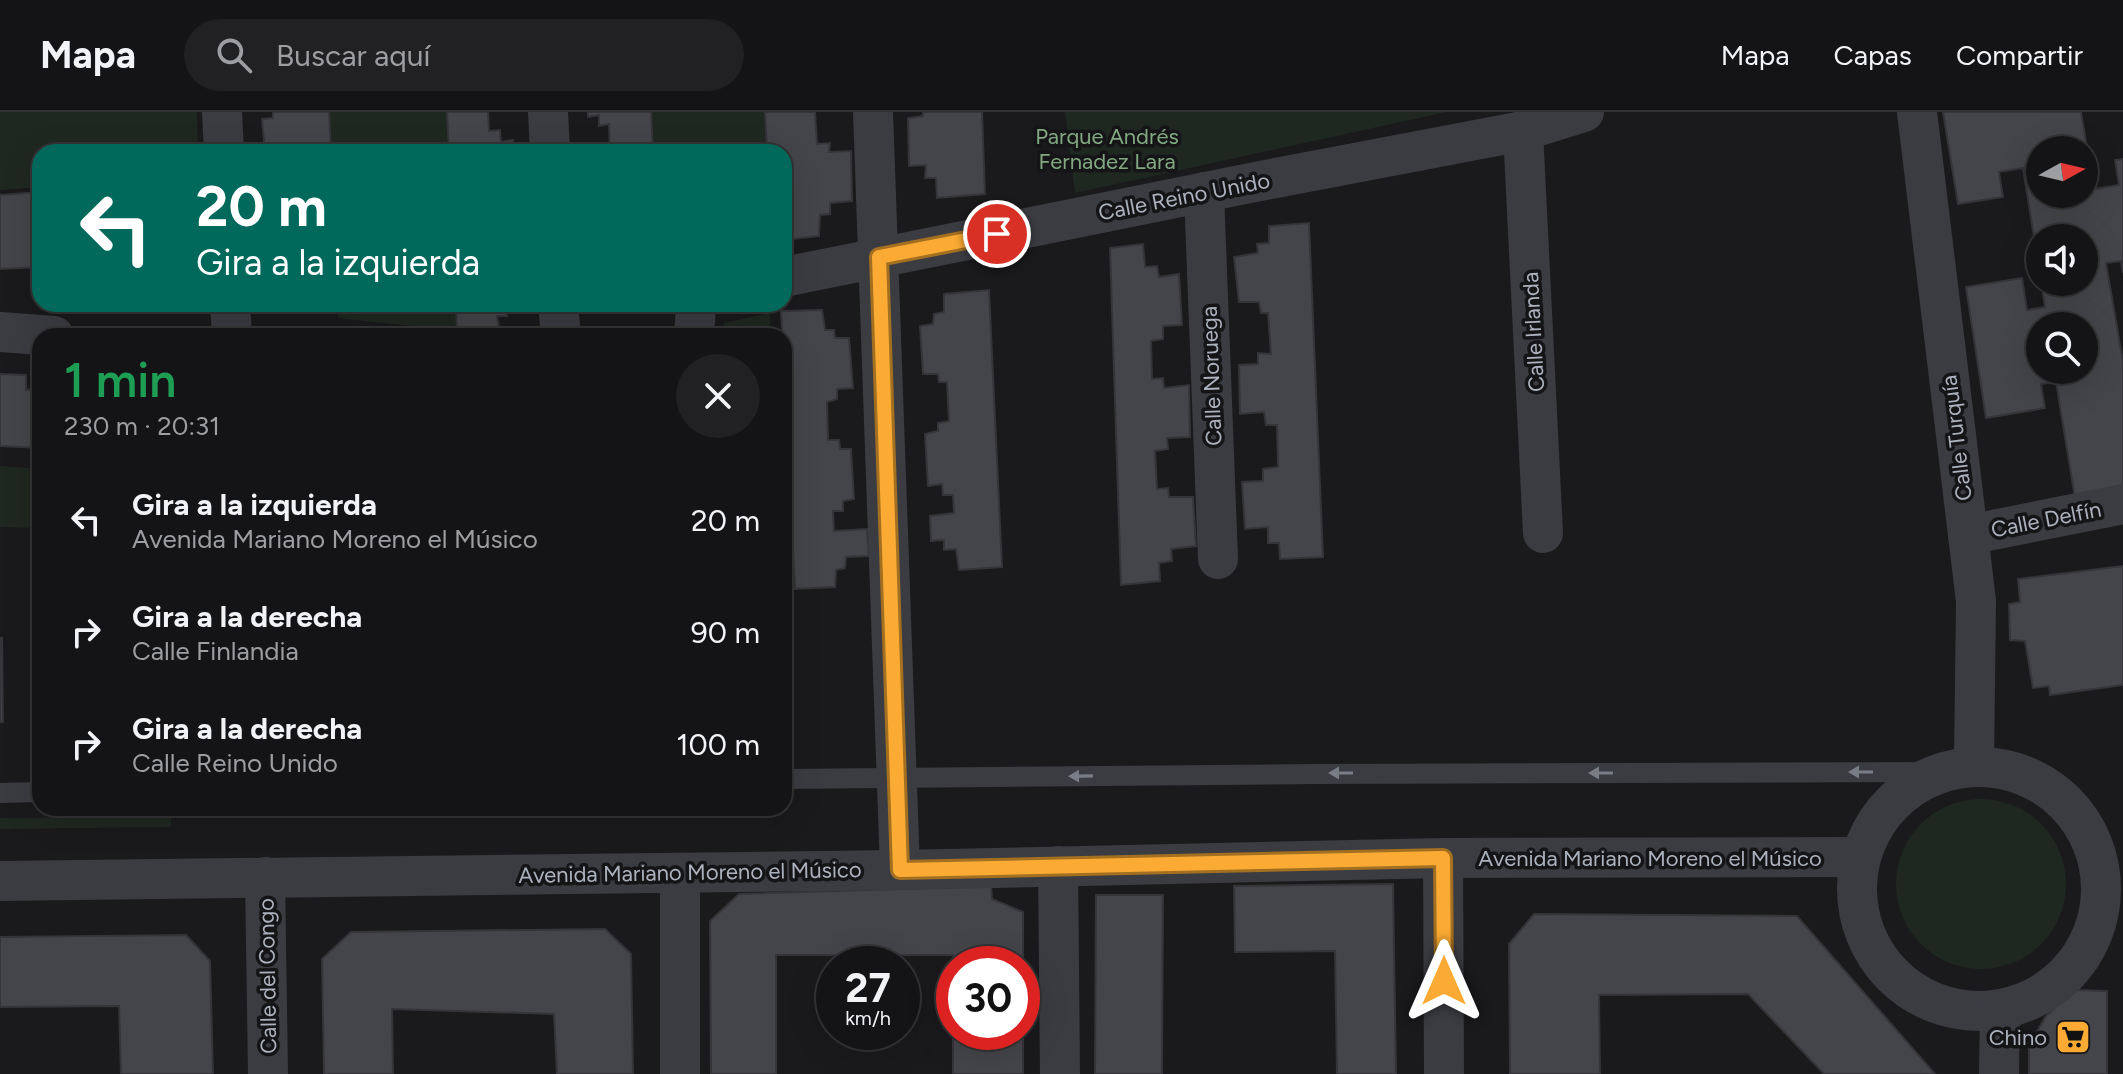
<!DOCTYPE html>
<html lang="es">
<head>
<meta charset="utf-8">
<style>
  body { margin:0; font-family:Figtree,sans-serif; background:#212123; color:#f1f3f6; height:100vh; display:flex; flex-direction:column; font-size:30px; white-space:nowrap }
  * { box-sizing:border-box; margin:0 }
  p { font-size:26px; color:#9d9ea1 }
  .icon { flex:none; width:44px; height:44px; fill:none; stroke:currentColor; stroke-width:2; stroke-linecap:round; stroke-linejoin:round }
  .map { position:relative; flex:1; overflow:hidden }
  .sheet { position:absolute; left:32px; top:216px; width:760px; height:488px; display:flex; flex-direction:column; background:#141416; border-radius:24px; box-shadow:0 8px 32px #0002,0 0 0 2px #333335 }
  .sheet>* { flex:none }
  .hud { position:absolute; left:32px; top:32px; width:760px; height:168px; border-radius:24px; box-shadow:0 8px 32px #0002,0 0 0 2px #333335; background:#00695c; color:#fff; overflow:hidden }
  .needle { width:52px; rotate:82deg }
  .controls { position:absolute; left:2026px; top:24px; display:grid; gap:16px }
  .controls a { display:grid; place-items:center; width:72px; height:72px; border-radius:50%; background:#141416; box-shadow:0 8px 32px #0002,0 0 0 2px #333335; font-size:40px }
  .speed { position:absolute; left:816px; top:834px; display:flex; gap:16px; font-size:40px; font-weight:700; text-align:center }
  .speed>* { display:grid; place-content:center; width:104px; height:104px; border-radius:50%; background:#141416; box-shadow:0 8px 32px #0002,0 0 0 2px #333335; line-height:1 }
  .speed small { font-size:20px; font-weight:400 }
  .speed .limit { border:12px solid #d22; background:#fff; color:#111 }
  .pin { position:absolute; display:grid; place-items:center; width:68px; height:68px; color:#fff; margin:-34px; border:4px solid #fff; border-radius:50%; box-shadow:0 2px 8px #0007 }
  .me { position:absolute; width:88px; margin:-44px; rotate:0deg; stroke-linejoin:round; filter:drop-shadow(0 0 6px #0008) }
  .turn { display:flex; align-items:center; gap:28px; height:168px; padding:0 32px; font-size:36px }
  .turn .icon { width:104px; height:104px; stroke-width:2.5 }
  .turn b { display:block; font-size:56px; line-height:68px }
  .round { display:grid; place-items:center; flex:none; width:84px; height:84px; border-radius:42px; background:#212123 }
  .overview { display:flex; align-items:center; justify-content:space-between; height:136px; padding:0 32px }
  h1 { font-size:48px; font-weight:600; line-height:60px; color:#1e9e55 }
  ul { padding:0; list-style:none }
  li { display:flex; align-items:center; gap:24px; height:112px; padding:0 32px }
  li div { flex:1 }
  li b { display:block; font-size:30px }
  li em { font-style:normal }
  header { display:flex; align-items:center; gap:48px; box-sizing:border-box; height:112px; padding:0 40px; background:#141416; border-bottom:2px solid #333335 }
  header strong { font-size:38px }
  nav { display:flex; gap:44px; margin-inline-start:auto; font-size:28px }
  .search { width:560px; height:72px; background:#212123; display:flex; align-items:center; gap:20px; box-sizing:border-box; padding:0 28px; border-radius:44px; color:#9d9ea1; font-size:30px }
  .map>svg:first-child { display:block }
  .green { fill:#1f2820 }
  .building { fill:#44454a; stroke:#343439; stroke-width:2; fill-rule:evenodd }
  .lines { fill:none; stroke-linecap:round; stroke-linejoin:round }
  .lane { stroke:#3b3c42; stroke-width:20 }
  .street { stroke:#3b3c42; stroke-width:40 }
  .oneway { fill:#797d86 }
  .route-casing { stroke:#a36f21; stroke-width:20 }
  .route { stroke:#fbab33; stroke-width:14 }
  .labels { text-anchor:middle; stroke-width:7; stroke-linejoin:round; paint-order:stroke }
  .park-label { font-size:22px; fill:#82a882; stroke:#151518 }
  .street-label { font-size:22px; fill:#acb2bd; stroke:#151518 }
  .poi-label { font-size:22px; fill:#acb2bd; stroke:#151518; text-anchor:end }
</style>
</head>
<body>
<header>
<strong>Mapa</strong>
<div class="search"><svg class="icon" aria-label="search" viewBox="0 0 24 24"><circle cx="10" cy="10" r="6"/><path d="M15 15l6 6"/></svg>Buscar aquí</div>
<nav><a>Mapa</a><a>Capas</a><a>Compartir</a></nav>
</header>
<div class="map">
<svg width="2123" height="962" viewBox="0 0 2123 962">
  <rect width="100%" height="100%" fill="#1a1a1d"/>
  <g class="green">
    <polygon points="0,0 197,0 198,40 40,40 40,75 0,78"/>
    <polygon points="329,0 447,0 449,40 331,40"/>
    <polygon points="651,0 765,0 767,40 653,40"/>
    <polygon points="1065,0 1446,0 1075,81"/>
    <polygon points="337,192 456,192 457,219 338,206"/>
    <polygon points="770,201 771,224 724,224 724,211"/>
    <polygon points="0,354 40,357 40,416 0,415"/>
    <circle cx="1981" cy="772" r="85"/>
    <polygon points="171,704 171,715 0,717 0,706"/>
  </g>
  <g class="building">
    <polygon points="273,0 329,0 331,40 265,40 262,7 273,6"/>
    <polygon points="447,0 488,0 489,19 500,18 501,30 513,28 513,40 449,40"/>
    <polygon points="588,0 651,0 653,40 610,40 609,12 599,14 599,3 588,5"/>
    <polygon points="765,0 815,0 817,32 830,31 829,40 851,39 852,89 830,91 830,102 820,103 819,124 784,128 784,40 767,40"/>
    <polygon points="923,0 982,0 985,82 937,86 936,66 925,66 926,53 909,54 908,6 923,4"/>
    <path d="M1943 0H2081L2094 77 2119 73 2115 48 2123 47V161L2121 149 2106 151 2123 250V378L2075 386 2056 270 2041 272 2045 296 1986 306 1966 175 2022 166 2027 198 2045 195 2041 170H2084V126H2040V163L2023 56 1999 60 2003 85 1958 92ZM2040 38H2084V82H2040ZM2040 214H2084V258H2040Z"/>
    <polygon points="40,80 40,155 0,157 0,83"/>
    <polygon points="1309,111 1323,445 1280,447 1279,431 1268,431 1268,415 1245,417 1242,370 1263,369 1263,357 1278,355 1277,313 1266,313 1264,300 1240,302 1239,253 1258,252 1258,241 1271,242 1268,201 1261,201 1259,190 1239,190 1234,145 1258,141 1257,132 1269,131 1269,114"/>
    <polygon points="1143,132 1145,155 1157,154 1159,165 1179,162 1182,213 1163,214 1163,227 1151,229 1152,267 1163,266 1164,276 1189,273 1190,325 1167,326 1168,337 1155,339 1157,377 1168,376 1169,385 1193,385 1196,434 1171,437 1172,449 1159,451 1160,469 1121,473 1110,136"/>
    <polygon points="989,178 1002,455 959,458 956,437 944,438 944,428 931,429 930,404 954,401 953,383 943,383 942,372 928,374 925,322 938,319 938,311 949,309 947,270 939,270 938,262 923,262 920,214 933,212 934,202 944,200 944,182"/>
    <polygon points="291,192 337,192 338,198 292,200"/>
    <polygon points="456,192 511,192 506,193 507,204 497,204 499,215 457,219"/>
    <polygon points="822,198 825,218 834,218 835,226 849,226 853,276 837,277 837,287 827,290 828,328 839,328 840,337 851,337 854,387 843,389 843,399 833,399 834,419 867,417 869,444 846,445 845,456 836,458 835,475 795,477 781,199"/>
    <polygon points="0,262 26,263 26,278 33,277 33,289 40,290 40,336 0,334"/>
    <polygon points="2123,454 2123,573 2050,583 2049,574 2033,576 2025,529 2010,528 2009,492 2020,490 2018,467"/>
    <polygon points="0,526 2,526 3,610 0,610"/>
    <polygon points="1393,772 1396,962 1337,962 1335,839 1235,840 1234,774"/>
    <path d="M991 774 992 787 1023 800V962H953V843H776V962H711L710 809 739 782ZM954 852H1022V920H954Z"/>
    <polygon points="1096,783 1163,783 1162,962 1095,962"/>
    <polygon points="1534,802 1797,804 1935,962 1824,962 1748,882 1599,883 1600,962 1510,962 1509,832"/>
    <polygon points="605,817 631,842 633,962 557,962 554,902 392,897 393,962 324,962 322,847 351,820"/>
    <polygon points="186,823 210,849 213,962 121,962 119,894 0,895 0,825"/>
    <polygon points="2074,878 2107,879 2107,962 2029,962 2029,933 2046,904"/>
  </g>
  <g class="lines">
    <g class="lane">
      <polyline points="784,667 1313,662 1939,660"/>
      <polyline points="0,681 40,680"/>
    </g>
    <g class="street">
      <polyline points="222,0 224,40"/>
      <polyline points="548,0 550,40"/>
      <polyline points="873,0 900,758"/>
      <polyline points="1917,0 1976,489 1974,653"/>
      <polyline points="1523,19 1543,421"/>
      <polyline points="1204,80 1218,447"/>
      <polyline points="784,165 1255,70 1523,19 1584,0"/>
      <polyline points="230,192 232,224"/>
      <polyline points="558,192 561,224"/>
      <polyline points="0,220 54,224"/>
      <polyline points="694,224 696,192"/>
      <polyline points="1968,423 2123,392"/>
      <circle cx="1979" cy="777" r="122"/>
      <polyline points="1443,746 1444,962"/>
      <polyline points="1058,754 1060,962"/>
      <polyline points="265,765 268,962"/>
      <polyline points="0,769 900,758 1443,746 1860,745"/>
      <polyline points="680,962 680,761"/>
      <polyline points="1999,962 2000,899"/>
    </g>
  </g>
  <defs><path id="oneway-solid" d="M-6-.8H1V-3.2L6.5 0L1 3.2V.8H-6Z" transform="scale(2)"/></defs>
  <g class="oneway">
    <use href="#oneway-solid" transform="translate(1861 660) rotate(180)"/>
    <use href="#oneway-solid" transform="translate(1341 661) rotate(180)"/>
    <use href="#oneway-solid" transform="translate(1601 661) rotate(180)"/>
    <use href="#oneway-solid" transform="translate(1081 664) rotate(179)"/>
  </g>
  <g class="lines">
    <g class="route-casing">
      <polyline id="route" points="997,122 879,145 900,758 1443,746 1444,869"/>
    </g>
    <use href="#route" class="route"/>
  </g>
  <defs>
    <g id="supermarket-square" transform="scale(1.8)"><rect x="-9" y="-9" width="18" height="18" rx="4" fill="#fbab33" stroke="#151518"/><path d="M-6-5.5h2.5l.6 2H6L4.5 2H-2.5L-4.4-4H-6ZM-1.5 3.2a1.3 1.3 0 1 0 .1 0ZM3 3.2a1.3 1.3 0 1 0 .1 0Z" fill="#111"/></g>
  </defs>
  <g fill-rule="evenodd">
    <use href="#supermarket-square" x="2073" y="925"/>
  </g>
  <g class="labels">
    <g class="park-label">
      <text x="1107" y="32">Parque Andrés<tspan x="1107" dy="25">Fernadez Lara</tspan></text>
    </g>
    <g class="street-label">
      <text transform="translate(1184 84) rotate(-11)" y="8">Calle Reino Unido</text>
      <text transform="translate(1533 220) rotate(-93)" y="8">Calle Irlanda</text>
      <text transform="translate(1211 264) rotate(-92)" y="8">Calle Noruega</text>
      <text transform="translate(1956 326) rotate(-97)" y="8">Calle Turquía</text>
      <text transform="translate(2046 407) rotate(-11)" y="8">Calle Delfín</text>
      <text x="1650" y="754">Avenida Mariano Moreno el Músico</text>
      <text transform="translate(690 760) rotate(-1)" y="8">Avenida Mariano Moreno el Músico</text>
      <text transform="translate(267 864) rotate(-91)" y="8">Calle del Congo</text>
    </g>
    <g class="poi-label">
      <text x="2047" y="933">Chino</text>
    </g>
  </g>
</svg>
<div class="controls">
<a><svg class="needle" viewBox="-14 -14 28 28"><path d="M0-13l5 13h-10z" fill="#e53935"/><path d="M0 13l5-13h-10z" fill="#9d9ea1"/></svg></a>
<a><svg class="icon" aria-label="sound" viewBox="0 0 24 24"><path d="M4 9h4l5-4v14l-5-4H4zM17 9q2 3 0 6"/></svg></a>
<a><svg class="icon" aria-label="search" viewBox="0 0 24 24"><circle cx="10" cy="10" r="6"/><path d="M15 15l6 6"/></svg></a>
</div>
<div class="speed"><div>27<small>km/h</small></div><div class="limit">30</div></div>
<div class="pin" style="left:997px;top:122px;background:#d93025"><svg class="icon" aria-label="arrive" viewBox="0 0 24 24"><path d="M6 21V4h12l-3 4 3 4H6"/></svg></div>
<svg class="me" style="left:1444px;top:869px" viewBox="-20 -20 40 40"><path d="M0-17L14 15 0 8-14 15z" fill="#fbab33" stroke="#fff" stroke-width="4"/></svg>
<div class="hud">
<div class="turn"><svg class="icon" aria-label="left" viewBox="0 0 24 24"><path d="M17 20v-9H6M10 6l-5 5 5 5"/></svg><div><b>20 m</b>Gira a la izquierda</div></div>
</div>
<section class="sheet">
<div class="overview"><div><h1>1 min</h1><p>230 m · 20:31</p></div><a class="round"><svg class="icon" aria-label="close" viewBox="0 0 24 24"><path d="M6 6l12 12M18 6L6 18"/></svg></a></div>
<ul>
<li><svg class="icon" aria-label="left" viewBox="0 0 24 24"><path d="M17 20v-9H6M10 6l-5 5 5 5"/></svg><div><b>Gira a la izquierda</b><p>Avenida Mariano Moreno el Músico</p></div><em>20 m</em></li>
<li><svg class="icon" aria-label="right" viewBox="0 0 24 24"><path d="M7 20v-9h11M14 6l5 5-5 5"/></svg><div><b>Gira a la derecha</b><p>Calle Finlandia</p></div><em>90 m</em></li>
<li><svg class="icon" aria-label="right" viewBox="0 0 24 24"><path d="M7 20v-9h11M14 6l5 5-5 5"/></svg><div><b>Gira a la derecha</b><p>Calle Reino Unido</p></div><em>100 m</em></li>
</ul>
</section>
</div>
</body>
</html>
